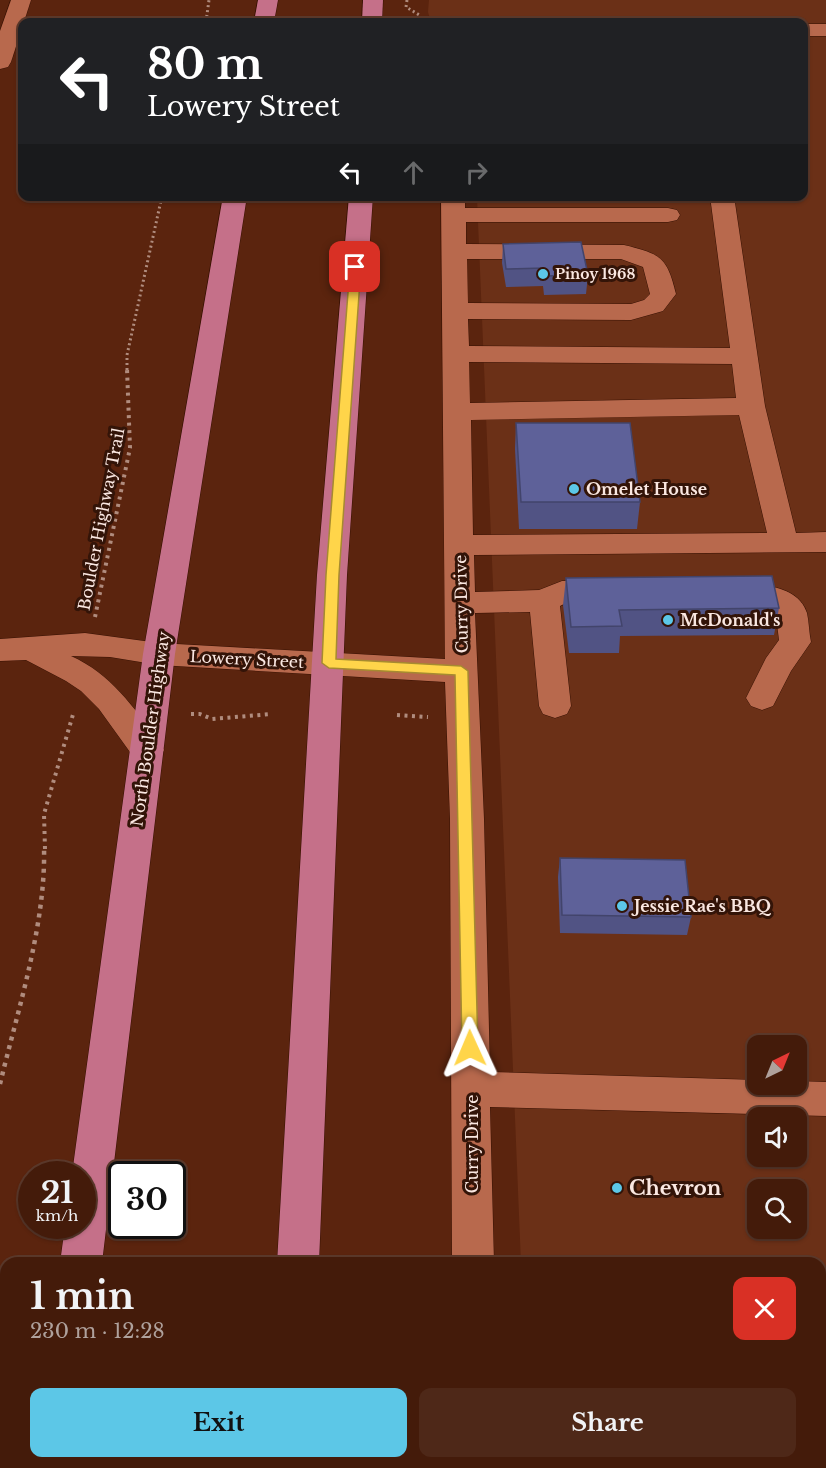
<!DOCTYPE html>
<html lang="en">
<head>
<meta charset="utf-8">
<style>
  body { margin:0; font-family:"Libre Baskerville",serif; background:#4e2818; color:#f1f3f6; height:100vh; display:flex; flex-direction:column; font-size:22px; white-space:nowrap }
  * { box-sizing:border-box; margin:0 }
  p { font-size:20px; color:#afa19c }
  .icon { flex:none; width:33px; height:33px; fill:none; stroke:currentColor; stroke-width:2; stroke-linecap:round; stroke-linejoin:round }
  .map { position:relative; flex:1; overflow:hidden }
  .panel { position:absolute; left:0px; top:1257px; width:826px; height:212px; display:flex; flex-direction:column; background:#441b0a; border-radius:18px 18px 0 0; box-shadow:0 2px 4px #0004,0 0 0 2px #5c392b }
  .panel>* { flex:none }
  .hud { position:absolute; left:18px; top:18px; width:790px; height:183px; border-radius:12px; box-shadow:0 2px 4px #0004,0 0 0 2px #5c392b; background:#202124; color:#fff; overflow:hidden }
  .needle { width:39px; rotate:43deg }
  .controls { position:absolute; left:747px; top:1035px; display:grid; gap:12px }
  .controls a { display:grid; place-items:center; width:60px; height:60px; border-radius:12px; background:#441b0a; box-shadow:0 2px 4px #0004,0 0 0 2px #5c392b; font-size:30px }
  .speed { position:absolute; left:18px; top:1161px; display:flex; gap:12px; font-size:30px; font-weight:700; text-align:center }
  .speed>* { display:grid; place-content:center; width:78px; height:78px; border-radius:50%; background:#441b0a; box-shadow:0 2px 4px #0004,0 0 0 2px #5c392b; line-height:1 }
  .speed small { font-size:15px; font-weight:400 }
  .speed .limit { border:3px solid #111; border-radius:9px; background:#fff; color:#111 }
  .pin { position:absolute; display:grid; place-items:center; width:51px; height:51px; color:#fff; margin:-26px; border-radius:12px; box-shadow:0 3px 9px #0006 }
  .me { position:absolute; width:66px; margin:-33px; rotate:359deg; stroke-linejoin:round; filter:drop-shadow(0 0 4px #0008) }
  .turn { display:flex; align-items:center; gap:21px; height:126px; padding:0 30px; font-size:27px }
  .turn .icon { width:78px; height:78px; stroke-width:2.5 }
  .turn b { display:block; font-size:42px; line-height:51px }
  .lanes { display:flex; align-items:center; height:57px; padding:0 30px; background:#0003; justify-content:center; gap:30px; direction:ltr }
  .lanes .off { opacity:.35 }
  .round { display:grid; place-items:center; flex:none; width:63px; height:63px; border-radius:12px; background:#4e2818 }
  .headline { display:flex; align-items:center; justify-content:space-between; height:102px; padding:0 30px }
  h1 { font-size:36px; font-weight:700; line-height:45px }
  .button { display:flex; gap:12px; margin-top:auto; padding:12px 30px }
  .button a { flex:1; height:69px; border-radius:12px; background:#5cc7e7; color:#111; font-size:24px; font-weight:700; line-height:69px; text-align:center }
  .button a+a { background:#4e2818; color:#f1f3f6 }
  .map>svg:first-child { display:block }
  .built { fill:#6b3017; fill-rule:evenodd }
  .lines { fill:none; stroke-linecap:round; stroke-linejoin:round }
  .minor-tunnel { stroke:#73412e; stroke-width:40; stroke-dasharray:40 20; stroke-linecap:butt }
  .minor-casing { stroke:#371103; stroke-width:1 }
  .major-casing { stroke:#371103; stroke-width:1 }
  .path-far2 { stroke:#b08c7e; stroke-width:3; stroke-dasharray:2 3; stroke-linecap:butt }
  .path-far1 { stroke:#b08c7e; stroke-width:4; stroke-dasharray:3 4.5; stroke-linecap:butt }
  .path { stroke:#b08c7e; stroke-width:4.5; stroke-dasharray:4 5; stroke-linecap:butt }
  .minor { fill:#b8694d; fill-rule:evenodd }
  .major { fill:#c57089; fill-rule:evenodd }
  .wall { fill:#515384 }
  .building { fill:#5e6199; stroke:#42446b; stroke-width:1.5 }
  .route { fill:#ffd54a; stroke:#a68a30; stroke-width:1.5 }
  .poi-dot { fill:#5cc7e7; stroke:#331408; stroke-width:2 }
  .labels { text-anchor:middle; stroke-width:6; stroke-linejoin:round; paint-order:stroke }
  .far-poi-label { font-size:14px; font-weight:bold; fill:#fae7e1; stroke:#331408; text-anchor:start }
  .poi-label { font-size:16px; font-weight:bold; fill:#fae7e1; stroke:#331408; text-anchor:start }
  .street-label { font-size:16px; fill:#fae7e1; stroke:#331408 }
  .near-poi-label { font-size:20px; font-weight:bold; fill:#fae7e1; stroke:#331408; text-anchor:start }
</style>
</head>
<body>
<div class="map">
<svg width="826" height="1468" viewBox="0 0 826 1468">
  <rect width="100%" height="100%" fill="#5b240e"/>
  <path class="built" d="M429 0H826V1468H529V1462H820V1263H521L477 197 804 196V22H431L428 12ZM758 1046H796V1084H758ZM758 1118H796V1156H758ZM758 1190H796V1228H758Z"/>
  <g class="lines">
    <g class="minor-tunnel">
      <polyline points="825,1416 826,1421"/>
      <polyline points="655,1462 656,1468"/>
      <polyline points="702,1462 702,1468"/>
      <polyline points="785,1462 786,1468"/>
    </g>
    <g class="minor-casing">
      <g id="minor">
        <polygon points="11,0 31,0 11,62 8,67 0,69 0,31"/>
        <rect x="804" y="24" width="22" height="12"/>
        <path d="M441 196H465V208H668L677 210 680 215 677 220 668 222H466V244L624 245C661 254 667 257 676 294L663 311 631 320 468 319 469 346 730 348 710 196H734L765 406 796 533 826 532V552L474 555 475 592 539 590 562 581H609L620 585 624 592 620 599C601 605 577 597 560 606L571 706 567 714 555 718 543 714 539 706 530 612 475 613 484 819 490 1072 758 1080V1084H796V1081L826 1082V1116L490 1107 494 1263H452L450 819 445 682 159 665 110 657 71 656C111 674 133 707 159 741L164 750 159 759 147 762 135 759 99 709 81 691 66 681 26 660 0 661V639L85 633 159 643 445 659ZM467 259H621L643 267 650 294 644 300 631 304 468 303ZM469 362 732 364 736 398 470 403ZM739 415 767 533 473 535 471 420Z"/>
        <path d="M735 582C759 585 798 584 807 613 809 622 809 633 811 642L791 671 773 706 762 710 751 706 746 698 766 658 779 640 776 616 766 608 724 600 720 593 724 586Z"/>
        <polygon points="820,1357 826,1359 825,1438 820,1436"/>
        <polygon points="456,1462 501,1462 502,1468 456,1468"/>
      </g>
    </g>
    <g class="major-casing">
      <g id="major">
        <polygon points="258,0 278,0 274,22 254,22"/>
        <polygon points="363,0 383,0 382,22 362,22"/>
        <polygon points="223,196 247,196 175,654 102,1263 60,1263 65,1226 82,1226 82,1174 72,1174 143,654"/>
        <polygon points="349,196 373,196 347,575 319,1263 277,1263 317,575"/>
        <polygon points="33,1462 78,1462 78,1468 32,1468"/>
        <rect x="265" y="1462" width="46" height="6"/>
      </g>
    </g>
    <g class="path-far2">
      <polyline points="407,0 406,7 421,16"/>
      <polyline points="206,22 209,0"/>
      <polyline points="127,370 127,355 162,196"/>
    </g>
    <g class="path-far1">
      <polyline points="95,617 130,448 127,369"/>
      <polyline points="191,714 200,714 212,719 271,714"/>
      <polyline points="397,715 428,717"/>
      <polyline points="45,849 44,814 74,711"/>
    </g>
    <path class="path" d="M0 1084C18 1009 46 924 44 847"/>
    <use href="#minor" class="minor"/>
    <use href="#major" class="major"/>
  </g>
  <g class="wall">
    <polygon points="503,244 588,275 586,294 544,295 543,286 506,287 502,263"/>
    <polygon points="516,423 640,502 637,529 519,529 515,449"/>
    <polygon points="566,578 779,608 774,635 620,636 619,653 569,653 563,605"/>
    <polygon points="560,858 691,917 687,935 560,933 558,877"/>
  </g>
  <g class="building">
    <polygon points="581,242 588,275 545,276 544,268 506,269 503,244"/>
    <polygon points="516,423 630,423 640,502 521,502"/>
    <polygon points="772,576 779,608 619,610 622,626 571,627 566,578"/>
    <polygon points="560,858 685,860 691,917 562,915"/>
  </g>
  <polygon class="route" points="355,264 361,267 339,575 336,659 461,666 468,671 478,1048 476,1053 470,1055 465,1053 462,1048 455,675 329,668 322,663 326,575 350,267"/>
  <g class="poi-dot">
    <circle cx="543" cy="274" r="6"/>
    <circle cx="574" cy="489" r="6"/>
    <circle cx="668" cy="620" r="6"/>
    <circle cx="622" cy="906" r="6"/>
    <circle cx="617" cy="1188" r="6"/>
  </g>
  <g class="labels">
    <g class="far-poi-label">
      <text x="555" y="279">Pinoy 1968</text>
    </g>
    <g class="poi-label">
      <text x="586" y="495">Omelet House</text>
      <text x="680" y="626">McDonald's</text>
      <text x="634" y="912">Jessie Rae's BBQ</text>
    </g>
    <g class="street-label">
      <text transform="translate(101 519) rotate(-79)" y="6">Boulder Highway Trail</text>
      <text transform="translate(461 604) rotate(-91)" y="6">Curry Drive</text>
      <text transform="translate(247 659) rotate(3)" y="6">Lowery Street</text>
      <text transform="translate(150 729) rotate(-82)" y="6">North Boulder Highway</text>
      <text transform="translate(472 1144) rotate(-90)" y="6">Curry Drive</text>
    </g>
    <g class="near-poi-label">
      <text x="629" y="1195">Chevron</text>
    </g>
  </g>
</svg>
<div class="controls">
<a><svg class="needle" viewBox="-14 -14 28 28"><path d="M0-13l5 13h-10z" fill="#e53935"/><path d="M0 13l5-13h-10z" fill="#afa19c"/></svg></a>
<a><svg class="icon" aria-label="sound" viewBox="0 0 24 24"><path d="M4 9h4l5-4v14l-5-4H4zM17 9q2 3 0 6"/></svg></a>
<a><svg class="icon" aria-label="search" viewBox="0 0 24 24"><circle cx="10" cy="10" r="6"/><path d="M15 15l6 6"/></svg></a>
</div>
<div class="speed"><div>21<small>km/h</small></div><div class="limit">30</div></div>
<div class="pin" style="left:355px;top:267px;background:#d93025"><svg class="icon" aria-label="arrive" viewBox="0 0 24 24"><path d="M6 21V4h12l-3 4 3 4H6"/></svg></div>
<svg class="me" style="left:470px;top:1048px" viewBox="-20 -20 40 40"><path d="M0-17L14 15 0 8-14 15z" fill="#ffd54a" stroke="#fff" stroke-width="4"/></svg>
<div class="hud">
<div class="turn"><svg class="icon" aria-label="left" viewBox="0 0 24 24"><path d="M17 20v-9H6M10 6l-5 5 5 5"/></svg><div><b>80 m</b>Lowery Street</div></div>
<div class="lanes"><svg class="icon" aria-label="left" viewBox="0 0 24 24"><path d="M17 20v-9H6M10 6l-5 5 5 5"/></svg><svg class="icon off" aria-label="ahead" viewBox="0 0 24 24"><path d="M12 20V5M6 11l6-6 6 6"/></svg><svg class="icon off" aria-label="right" viewBox="0 0 24 24"><path d="M7 20v-9h11M14 6l5 5-5 5"/></svg></div>
</div>
<section class="panel">
<div class="headline"><div><h1>1 min</h1><p>230 m · 12:28</p></div><a class="round" style="background:#d93025;color:#fff"><svg class="icon" aria-label="close" viewBox="0 0 24 24"><path d="M6 6l12 12M18 6L6 18"/></svg></a></div>
<div class="button"><a>Exit</a><a>Share</a></div>
</section>
</div>
</body>
</html>
